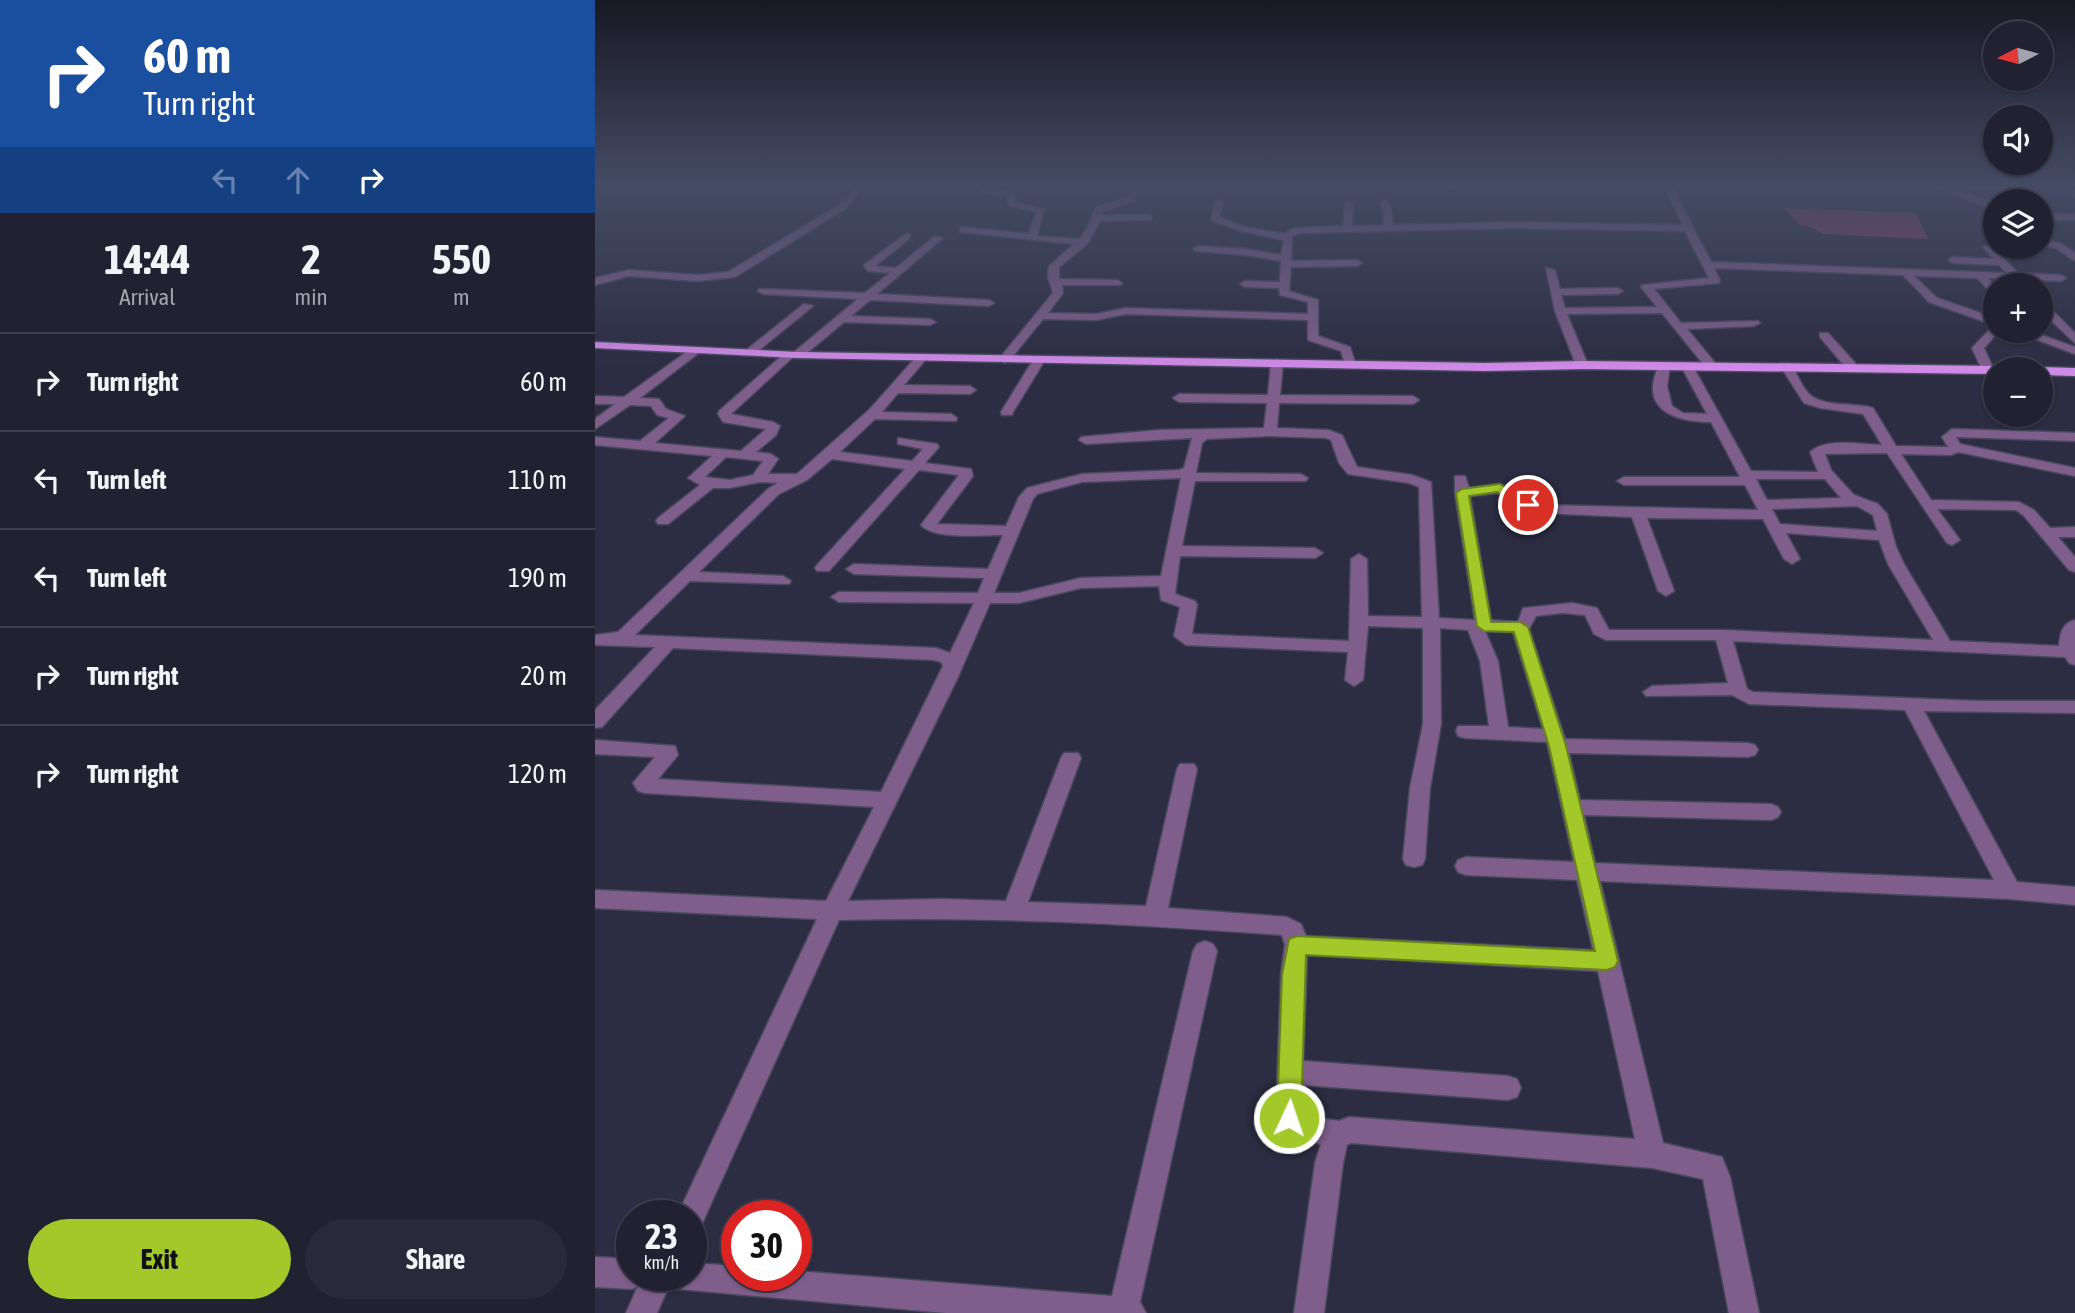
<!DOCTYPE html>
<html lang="en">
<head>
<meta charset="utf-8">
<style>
  body { margin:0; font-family:"Asap Condensed",sans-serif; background:#29293a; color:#f1f3f6; height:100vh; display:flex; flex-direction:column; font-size:26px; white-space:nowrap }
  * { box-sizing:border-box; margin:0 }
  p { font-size:23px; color:#a2a3ac }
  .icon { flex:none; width:38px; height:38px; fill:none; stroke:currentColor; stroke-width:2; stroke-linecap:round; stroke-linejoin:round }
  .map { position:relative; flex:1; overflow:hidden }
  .side { display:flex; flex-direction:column; background:#212132; width:595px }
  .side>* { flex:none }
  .top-card { background:#1a4fa0; color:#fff; overflow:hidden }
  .needle { width:46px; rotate:264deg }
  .controls { position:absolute; left:1388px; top:21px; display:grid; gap:14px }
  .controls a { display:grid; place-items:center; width:70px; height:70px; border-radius:50%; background:#212132; box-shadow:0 2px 5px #0004,0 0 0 2px #3e3e4d; font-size:35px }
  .speed { position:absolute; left:21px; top:1200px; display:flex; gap:14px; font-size:35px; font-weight:700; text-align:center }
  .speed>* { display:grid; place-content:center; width:91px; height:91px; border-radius:50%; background:#212132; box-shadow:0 2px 5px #0004,0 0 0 2px #3e3e4d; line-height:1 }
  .speed small { font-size:18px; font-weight:400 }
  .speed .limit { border:10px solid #d22; background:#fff; color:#111 }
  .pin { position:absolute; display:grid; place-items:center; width:60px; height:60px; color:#fff; margin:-30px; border:4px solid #fff; border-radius:50%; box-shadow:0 2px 7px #0007 }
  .me { position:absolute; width:77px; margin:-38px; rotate:3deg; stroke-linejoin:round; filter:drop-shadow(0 0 5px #0008) }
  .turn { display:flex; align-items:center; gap:24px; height:147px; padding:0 28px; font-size:32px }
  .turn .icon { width:91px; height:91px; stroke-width:2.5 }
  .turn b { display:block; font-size:49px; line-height:60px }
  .lanes { display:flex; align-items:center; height:66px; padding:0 28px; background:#0003; justify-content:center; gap:35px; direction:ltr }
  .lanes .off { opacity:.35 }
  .eta { display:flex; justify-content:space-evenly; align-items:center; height:119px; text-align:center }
  .eta b { font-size:42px; font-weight:700; line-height:49px }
  .button { display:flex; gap:14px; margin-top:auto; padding:14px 28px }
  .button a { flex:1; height:80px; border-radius:42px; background:#a2c929; color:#111; font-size:28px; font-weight:700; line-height:80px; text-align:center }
  .button a+a { background:#29293a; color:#f1f3f6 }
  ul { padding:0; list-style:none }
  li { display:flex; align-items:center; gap:21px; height:98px; padding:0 28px; border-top:2px solid #3e3e4d }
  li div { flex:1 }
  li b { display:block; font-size:26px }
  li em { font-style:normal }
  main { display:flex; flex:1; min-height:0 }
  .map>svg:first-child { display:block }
  .forest { fill:#883b64 }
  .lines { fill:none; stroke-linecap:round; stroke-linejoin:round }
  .minor-casing { stroke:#49495e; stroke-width:3 }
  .primary-casing { stroke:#49495e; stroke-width:3 }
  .minor { fill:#7f5e8b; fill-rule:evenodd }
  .primary { fill:#cf8ae7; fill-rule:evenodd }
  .route { fill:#a2c929; stroke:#69831b; stroke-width:2 }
</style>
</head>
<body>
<main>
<section class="side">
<div class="top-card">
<div class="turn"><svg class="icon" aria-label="right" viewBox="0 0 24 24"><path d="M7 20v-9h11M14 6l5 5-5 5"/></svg><div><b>60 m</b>Turn right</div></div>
<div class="lanes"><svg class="icon off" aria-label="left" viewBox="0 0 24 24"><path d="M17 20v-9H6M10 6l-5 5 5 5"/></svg><svg class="icon off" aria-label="ahead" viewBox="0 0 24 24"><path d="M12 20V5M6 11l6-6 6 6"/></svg><svg class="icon" aria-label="right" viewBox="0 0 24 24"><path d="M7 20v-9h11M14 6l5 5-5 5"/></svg></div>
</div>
<div class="eta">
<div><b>14:44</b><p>Arrival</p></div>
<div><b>2</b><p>min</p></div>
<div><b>550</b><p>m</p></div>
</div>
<ul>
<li><svg class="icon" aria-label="right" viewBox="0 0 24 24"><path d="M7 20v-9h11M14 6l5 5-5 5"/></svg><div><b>Turn right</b></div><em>60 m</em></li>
<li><svg class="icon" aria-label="left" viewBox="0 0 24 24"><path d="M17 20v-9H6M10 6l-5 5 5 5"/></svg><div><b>Turn left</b></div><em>110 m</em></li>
<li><svg class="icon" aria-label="left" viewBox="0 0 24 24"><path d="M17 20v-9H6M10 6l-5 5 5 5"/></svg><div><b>Turn left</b></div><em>190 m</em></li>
<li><svg class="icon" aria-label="right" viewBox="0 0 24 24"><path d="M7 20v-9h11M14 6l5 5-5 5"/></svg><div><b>Turn right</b></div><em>20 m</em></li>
<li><svg class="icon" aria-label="right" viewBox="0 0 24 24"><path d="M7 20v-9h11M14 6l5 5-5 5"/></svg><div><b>Turn right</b></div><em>120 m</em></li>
</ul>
<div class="button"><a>Exit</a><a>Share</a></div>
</section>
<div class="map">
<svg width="1480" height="1313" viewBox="0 0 1480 1313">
  <rect width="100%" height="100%" fill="#2c2c42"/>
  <polygon class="forest" points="1189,208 1321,213 1333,239 1228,234 1216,227 1205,225"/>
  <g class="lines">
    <g class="minor-casing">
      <g id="minor">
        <polygon points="264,185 272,185 250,209 140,277 102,281 34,276 0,285 0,278 34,270 102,275 133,272 244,205"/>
        <path d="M381 185 417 192 422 202 449 209 442 236 485 239 492 228 500 208 531 197 536 185H544L538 201 507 212 506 215H554L557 216V220L505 221 492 244 464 267V279L522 280 527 283 526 285H467L468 293 453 313 501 314 531 308 713 314V302L685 295 684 288 650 287 645 284 650 281 685 282 686 261 651 255 600 251 598 249 603 246 651 249 686 255 689 240 645 231 616 220 620 202 624 199 628 202 624 217 650 227 689 234 698 228 748 226 750 204 754 201 758 204 757 226 788 225 789 212 785 202 789 199C798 203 797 216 798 225L922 222 1088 225 1068 185H1076L1116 262 1412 273 1404 265 1358 263 1353 260 1358 257 1399 259 1388 247 1400 243V247H1404L1400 249 1423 273 1466 275 1471 278 1466 281 1393 278 1400 287V297L1382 278 1319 276 1342 298 1400 318V331H1404L1389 348 1399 370 1393 374 1387 370 1377 348 1399 325 1334 302 1308 275 1119 268 1125 281 1124 283 1059 289 1086 323 1163 321 1165 323 1159 326 1092 329 1121 364V370H1113L1067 313 972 314 993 365 987 369 981 365 960 311 951 268 960 270 965 289 1023 288 1028 291 1023 294 966 295 970 308 1062 307 1046 287 1047 285 1114 278 1090 231 922 228 707 233 697 236 696 261 762 260 767 263 762 266 696 267 694 291 723 300V336L755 347 761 365 759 368H751L746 351 713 340V320L531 314 501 320 448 319 414 361 410 363 404 359 458 293 453 277 454 266 479 244 365 232V228L368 227 434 234 441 212 415 206 410 196 385 191Z"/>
        <polygon points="883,185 854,189 850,186 850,185"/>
        <polygon points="1335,185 1407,185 1424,196 1448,201 1446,203 1419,200 1402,189 1364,189 1400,204 1400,210"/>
        <polygon points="1461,185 1471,185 1480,190 1480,197"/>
        <rect x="1446" y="214" width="34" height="6"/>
        <path d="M312 233 315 234V238L280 266 301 268 340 236 348 238 282 294 394 300 399 303 394 306 275 300 256 316 335 319 341 322 335 325 249 322 207 357H198L136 414 178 422 185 426 181 435 161 452 176 454 183 459 173 474H202L275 409 322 356 326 354 332 358 309 385 375 386 381 390 375 394 303 393 287 412 356 414 362 418 361 421 280 419 245 452 317 461 328 449 303 444V438L342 444 344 447 330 463 376 469 378 476 342 524 411 526 424 497 432 488 487 474 584 470 589 468 597 438 491 444 484 440 486 437 564 430 669 428 672 403 584 402 578 398 584 394 673 395 676 363 682 359 688 363 685 395 818 396 824 400 818 404 684 403 682 428 733 430 747 435 762 467 817 475 836 482 844 618 880 620 860 493V476H870L874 488 905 484 947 505 1163 510 1150 485H1029L1022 481 1029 477H1145L1116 422C1079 422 1042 409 1065 363L1075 366 1072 386 1077 406 1088 413 1112 414 1086 366 1096 363 1156 471 1223 472 1215 452C1232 437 1266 445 1287 445L1268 414 1225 408 1209 403 1186 367 1192 363 1196 364C1202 374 1206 385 1213 393 1227 408 1259 402 1278 408L1301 446 1353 447 1347 437 1357 429 1480 433V441L1361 437 1365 444 1480 468V476L1363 452 1356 455 1306 454 1336 500 1424 502 1439 510 1455 528 1480 527V537H1463L1480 557V572L1474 570 1429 516 1421 510 1342 509 1365 540 1357 545 1352 543 1292 453 1230 454 1236 470 1259 495 1283 504 1292 514 1301 547 1309 564 1355 641 1464 646C1465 634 1467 623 1480 620V665L1474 663 1470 657 1138 641 1152 689 1158 692 1384 701H1480V713L1329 711 1422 882 1480 887V905L1415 899 1005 881 1068 1143 1127 1157 1135 1177 1164 1313H1134L1108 1179 1057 1168 756 1143 752 1145 748 1163 729 1313H699L720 1163 726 1144 690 1136 681 1118 686 975 690 945 687 935C539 924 392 916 244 920L106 1226 96 1230V1216H82L222 919 0 908V890L231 901 279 807 50 793 43 791 38 783 60 757 0 754V740L80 746 83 755 63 779 286 792 348 666 346 662 339 660 78 648 7 727 0 728V710L60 647 0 645V635L23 632 174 488 183 483 165 482 135 488H118L73 524H63L61 521 63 518 105 485 93 478 117 456 0 445V437L45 441 74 418 62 415 56 406 35 405 0 429V419L20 404H0V396L29 397 97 348H105V352L45 398 64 399 71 409 90 416 60 443 146 451 171 429 128 422 123 414 124 411 190 353H198L263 299 168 294 163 291 164 289 270 293 295 273 273 271 269 266 270 264ZM675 436 731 438 736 440 744 463 753 474 814 483 824 487 827 617 773 616 772 559 764 554 756 559 754 641 597 634 602 605 600 601 580 594 585 556 720 558 728 553 720 548 587 546 600 481H711L713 478 706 474 601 473 607 443 612 439ZM131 457 168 461 158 475 135 480 110 477ZM237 459 310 469 222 565 220 568 222 571H234L324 470 364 475 326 525C339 540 387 535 408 535L393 569 259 564 251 569 259 574 389 578 383 593 244 592 236 597 244 602 379 603 355 653 341 648 40 635 95 581 194 584 196 581 188 576 104 572 184 494 212 480ZM586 478 566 576 486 578 424 593H399L438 499 442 494 487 482ZM1161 479H1230L1246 498 1172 500ZM903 493 928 508 946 513 1037 517 1063 591 1071 596 1079 591 1052 518 1168 519 1189 559 1197 564 1205 559 1191 533 1284 540 1293 564 1338 640 1128 630H1014L1002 608 977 603 928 608 923 622 896 620 875 496ZM1262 506 1278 515 1282 531 1185 524 1177 509ZM564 586 566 600 585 607 579 636 591 645 753 652 750 680 759 686 768 680 773 626 828 628V724L815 788 808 859 811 865 819 867 827 865 830 859 835 788 846 724 845 628 873 630 885 661 894 726H863L861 731 863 736 870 738 952 742 979 862 871 857 863 860 860 866 863 872 871 875 982 880 998 950 711 936 706 924 692 917 573 908 602 769 599 764H585L582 769 551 906 433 902 486 758 483 753H469L466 758 411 901 346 899 253 901 363 677 395 603H424L486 588ZM967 613 990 615 999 634 1011 640H1121L1133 683 1057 686 1048 692 1051 696 1137 695 1154 704 1310 710 1399 880 1000 863 989 815 1176 820 1183 817 1186 812 1183 807 1176 804 985 800 974 753 1153 757 1160 755 1163 750 1160 745 1153 743 970 739 934 629 941 616ZM890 631 918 632 948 729 913 727 903 661ZM712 955 1003 971 1040 1139 754 1117 744 1121 707 1115 708 1085 913 1100 922 1097 926 1088 922 1079 913 1076 708 1061Z"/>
        <polygon points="1446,239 1467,244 1480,253 1480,261 1461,248 1446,245"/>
        <polygon points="209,304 218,306 158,355 150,355 150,351"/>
        <polygon points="1448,309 1456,309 1480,333 1480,343 1448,313"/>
        <polygon points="1419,331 1435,331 1480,347 1480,354"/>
        <polygon points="1225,333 1233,333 1261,364 1261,370 1253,370 1225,337"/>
        <polygon points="444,356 450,360 418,412 417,415 407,415 406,412 438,360"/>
        <polygon points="610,941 618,944 622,951 545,1302 551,1313 351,1313 73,1288 62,1313 31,1313 43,1286 37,1289 0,1287 0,1257 37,1259 37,1276 96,1276 96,1263 142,1266 142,1276 201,1276 201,1271 517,1296 598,951 602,944"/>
      </g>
    </g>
    <g class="primary-casing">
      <g id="primary">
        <polygon points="0,342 203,352 890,363 987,361 1400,366 1405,369 1400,369 1400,374 987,369 890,371 203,358 0,348"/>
        <polygon points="1446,367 1480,368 1480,376 1446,375 1446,369 1441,369"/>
      </g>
    </g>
    <use href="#minor" class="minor"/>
    <use href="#primary" class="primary"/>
  </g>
  <linearGradient id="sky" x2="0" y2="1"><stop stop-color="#181824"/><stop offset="0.5" stop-color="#454b65"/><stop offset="1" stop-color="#454b65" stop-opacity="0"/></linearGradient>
  <rect width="1480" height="369" fill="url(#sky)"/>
  <polygon class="route" points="905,484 939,505 937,508 928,508 902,492 874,496 896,622 925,622 933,627 971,746 1023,961 1020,967 1012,970 711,955 706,1118 702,1126 694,1129 685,1126 682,1118 687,975 694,939 702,936 1000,951 954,746 919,632 889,631 882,626 861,493 867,489"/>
</svg>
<div class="controls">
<a><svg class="needle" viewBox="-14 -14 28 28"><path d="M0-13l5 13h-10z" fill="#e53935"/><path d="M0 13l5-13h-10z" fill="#a2a3ac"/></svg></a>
<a><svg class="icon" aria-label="sound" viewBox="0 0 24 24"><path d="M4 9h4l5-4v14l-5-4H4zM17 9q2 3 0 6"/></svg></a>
<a><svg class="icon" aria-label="layers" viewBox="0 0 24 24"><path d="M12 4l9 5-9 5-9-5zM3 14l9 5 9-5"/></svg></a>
<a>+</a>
<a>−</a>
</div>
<div class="speed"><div>23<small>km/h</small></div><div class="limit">30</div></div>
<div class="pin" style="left:933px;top:505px;background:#d93025"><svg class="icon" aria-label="arrive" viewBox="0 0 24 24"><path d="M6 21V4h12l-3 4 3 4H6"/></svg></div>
<svg class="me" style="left:694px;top:1118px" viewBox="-20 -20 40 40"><circle r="17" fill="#a2c929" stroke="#fff" stroke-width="3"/><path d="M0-11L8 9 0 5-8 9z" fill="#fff"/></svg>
</div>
</main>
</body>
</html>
